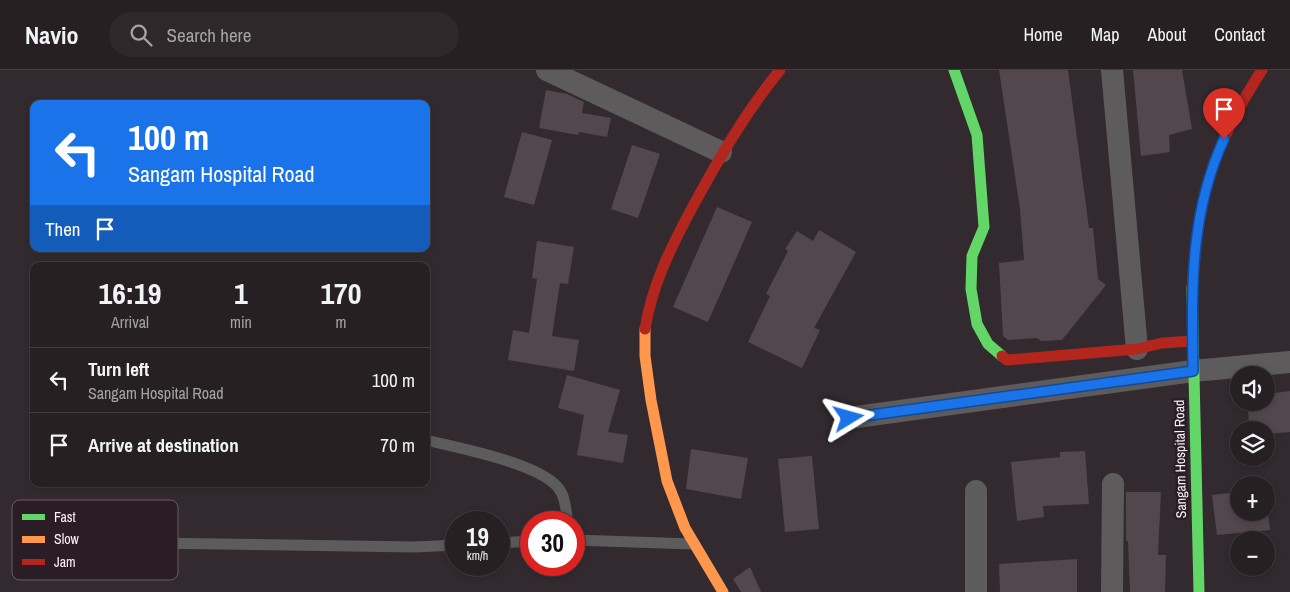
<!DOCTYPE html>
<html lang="en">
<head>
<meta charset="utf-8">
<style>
  body { margin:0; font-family:"Archivo Narrow",sans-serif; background:#2e282b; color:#f1f3f6; height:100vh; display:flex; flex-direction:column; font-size:19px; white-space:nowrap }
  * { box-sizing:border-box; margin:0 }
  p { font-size:16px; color:#a4a3a6 }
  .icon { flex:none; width:28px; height:28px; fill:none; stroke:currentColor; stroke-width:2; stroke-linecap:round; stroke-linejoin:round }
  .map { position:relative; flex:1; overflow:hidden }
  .panel { position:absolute; left:30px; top:192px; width:400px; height:225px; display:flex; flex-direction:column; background:#262023; border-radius:10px; box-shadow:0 2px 8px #0003,0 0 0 1px #423e41 }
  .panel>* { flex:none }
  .top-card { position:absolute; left:30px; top:30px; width:400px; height:152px; border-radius:10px; box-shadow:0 2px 8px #0003,0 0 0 1px #423e41; background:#1a73e8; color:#fff; overflow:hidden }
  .fabs { position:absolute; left:1230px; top:296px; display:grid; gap:10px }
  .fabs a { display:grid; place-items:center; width:45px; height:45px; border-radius:50%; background:#262023; box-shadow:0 2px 8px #0003,0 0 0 1px #423e41; font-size:25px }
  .speed { position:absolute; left:445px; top:441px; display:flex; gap:10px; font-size:25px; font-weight:700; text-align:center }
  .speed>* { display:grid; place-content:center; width:65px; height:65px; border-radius:50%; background:#262023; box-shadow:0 2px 8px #0003,0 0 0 1px #423e41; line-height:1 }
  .speed small { font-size:12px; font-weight:400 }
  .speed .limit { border:8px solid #d22; background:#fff; color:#111 }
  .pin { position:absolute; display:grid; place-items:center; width:42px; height:42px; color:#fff; margin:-51px -21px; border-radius:50% 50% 50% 0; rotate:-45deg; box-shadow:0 0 5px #0007 }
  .pin .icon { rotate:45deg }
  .me { position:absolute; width:55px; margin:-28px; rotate:82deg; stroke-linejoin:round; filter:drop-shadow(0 0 4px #0008) }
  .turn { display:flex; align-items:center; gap:18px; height:105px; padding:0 15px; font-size:22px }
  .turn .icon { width:65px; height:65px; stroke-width:2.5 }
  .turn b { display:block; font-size:35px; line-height:42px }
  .then { display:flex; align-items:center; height:48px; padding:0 15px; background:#0003; gap:10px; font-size:19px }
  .eta { display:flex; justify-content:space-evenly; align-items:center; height:85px; text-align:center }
  .eta b { font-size:30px; font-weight:800; line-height:35px }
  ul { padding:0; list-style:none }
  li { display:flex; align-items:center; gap:15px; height:65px; padding:0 15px; border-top:1px solid #423e41 }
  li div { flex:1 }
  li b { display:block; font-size:19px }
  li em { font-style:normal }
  header { display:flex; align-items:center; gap:30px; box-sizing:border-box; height:70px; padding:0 25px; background:#262023; border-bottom:1px solid #423e41 }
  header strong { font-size:24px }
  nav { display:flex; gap:28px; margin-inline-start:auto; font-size:18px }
  .search { width:350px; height:45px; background:#2e282b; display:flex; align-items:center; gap:12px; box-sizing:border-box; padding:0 18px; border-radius:28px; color:#a4a3a6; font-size:19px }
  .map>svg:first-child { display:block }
  .building { fill:#53474e }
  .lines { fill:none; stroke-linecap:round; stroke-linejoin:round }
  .lane { stroke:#5e5b5d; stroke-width:11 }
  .street { stroke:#5e5b5d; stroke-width:22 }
  .fast { stroke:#63d668; stroke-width:11 }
  .slow { stroke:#ff974d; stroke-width:11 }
  .jam { stroke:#b3261e; stroke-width:11 }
  .route-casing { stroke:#114b97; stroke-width:12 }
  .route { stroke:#1a73e8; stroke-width:9 }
  .labels { text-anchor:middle; stroke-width:5; stroke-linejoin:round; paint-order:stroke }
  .street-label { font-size:14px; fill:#faf0f5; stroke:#2b1d26 }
  .key { fill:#2b1d26; stroke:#695c64; stroke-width:1 }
  .key-label { font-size:14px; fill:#faf0f5 }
</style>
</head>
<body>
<header>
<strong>Navio</strong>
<div class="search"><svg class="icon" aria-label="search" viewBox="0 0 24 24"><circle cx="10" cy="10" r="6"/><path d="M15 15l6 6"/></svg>Search here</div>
<nav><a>Home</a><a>Map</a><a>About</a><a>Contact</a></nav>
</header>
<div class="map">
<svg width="1290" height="522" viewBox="0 0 1290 522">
  <rect width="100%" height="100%" fill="#322a2f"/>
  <g class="building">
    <polygon points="999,0 1068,0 1089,158 1093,158 1098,209 1106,215 1062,270 1041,271 1037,268 1008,270 1003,266 999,193 1024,190 1020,139"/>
    <polygon points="1133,0 1182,0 1192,59 1169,65 1170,82 1141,86"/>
    <polygon points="546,20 567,24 584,32 582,43 611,48 607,67 579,62 578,65 539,58"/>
    <polygon points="522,62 552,70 534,135 504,127"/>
    <polygon points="632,75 660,84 638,148 611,139"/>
    <polygon points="717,137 752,152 708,252 673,237"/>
    <polygon points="819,160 856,182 814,258 820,260 802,298 748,272 770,226 766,224 788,181 785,179 797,161 813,171"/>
    <polygon points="537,171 574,177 568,214 560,213 552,266 579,270 574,301 508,290 513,260 529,263 537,209 532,208"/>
    <polygon points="567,305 620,320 608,362 628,365 623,393 577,385 584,345 558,338"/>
    <polygon points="1290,321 1290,362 1266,364 1266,360 1250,360 1247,332 1266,332 1266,324"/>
    <polygon points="691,379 748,388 741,429 686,419"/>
    <polygon points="1085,381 1089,434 1043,436 1044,447 1017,451 1011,392 1060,387 1060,382"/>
    <polygon points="812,386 819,459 785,462 778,389"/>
    <polygon points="1126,422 1161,422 1158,485 1166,485 1165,522 1130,522 1128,471 1126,471"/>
    <polygon points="1239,422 1239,442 1266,442 1266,427 1270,460 1217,465 1212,425"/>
    <polygon points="1077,489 1077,522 1000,522 999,494"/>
    <polygon points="750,497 761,522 741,522 733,509"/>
  </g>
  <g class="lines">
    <g class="lane">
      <path d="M426 370C457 378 547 394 561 422 566 430 566 444 568 452"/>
      <polyline points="574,470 692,474"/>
      <polyline points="148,473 415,477 456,475"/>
      <polyline points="499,473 531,471"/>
    </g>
    <g class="street">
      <polyline points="547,0 721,82"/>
      <polyline points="1112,0 1137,279"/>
      <polyline points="849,348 1193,301 1290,292"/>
      <polyline points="976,421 976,522"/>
      <polyline points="1112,522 1113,414"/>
    </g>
    <g class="fast">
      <polyline points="954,0 977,65 984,157 972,186 971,219 977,254 988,274 1002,286"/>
      <polyline points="1192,218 1199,522"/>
    </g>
    <polyline class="slow" points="645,259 645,286 651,330 667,411 685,458 723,522"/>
    <g class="jam">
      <path d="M1192 218C1198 127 1212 77 1262 0"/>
      <path d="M645 259C652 215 671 177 692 138 718 90 745 43 780 0"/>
      <polyline points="1002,286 1007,290 1137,279 1162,273 1193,271"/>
    </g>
  </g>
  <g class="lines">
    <g class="route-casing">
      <path id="route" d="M849 348 1193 301C1192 219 1189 146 1224 69"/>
    </g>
    <use href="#route" class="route"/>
  </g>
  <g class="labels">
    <g class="street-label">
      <text transform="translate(1180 389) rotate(-91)" y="5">Sangam Hospital Road</text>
    </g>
  </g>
  <rect x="12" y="430" width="166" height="80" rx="8" class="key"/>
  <rect x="22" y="444" width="23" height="6" fill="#63d668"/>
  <rect x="22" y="466" width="23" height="7" fill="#ff974d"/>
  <rect x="22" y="489" width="23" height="6" fill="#b3261e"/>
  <g class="key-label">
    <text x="54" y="452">Fast</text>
    <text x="54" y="474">Slow</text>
    <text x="54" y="497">Jam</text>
  </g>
</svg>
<div class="fabs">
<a><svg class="icon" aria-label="sound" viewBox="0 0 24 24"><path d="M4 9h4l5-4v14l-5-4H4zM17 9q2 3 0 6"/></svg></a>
<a><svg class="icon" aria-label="layers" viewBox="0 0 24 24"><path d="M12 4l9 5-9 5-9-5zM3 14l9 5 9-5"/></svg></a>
<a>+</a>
<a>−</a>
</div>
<div class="speed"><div>19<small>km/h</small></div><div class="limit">30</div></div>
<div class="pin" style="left:1224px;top:69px;background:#d93025"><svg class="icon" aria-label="arrive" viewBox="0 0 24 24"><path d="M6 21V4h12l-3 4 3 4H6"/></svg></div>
<svg class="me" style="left:849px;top:348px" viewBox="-20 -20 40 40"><path d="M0-17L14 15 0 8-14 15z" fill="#1a73e8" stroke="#fff" stroke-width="4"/></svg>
<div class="top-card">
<div class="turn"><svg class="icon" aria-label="left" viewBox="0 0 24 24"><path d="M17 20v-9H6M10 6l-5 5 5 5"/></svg><div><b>100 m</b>Sangam Hospital Road</div></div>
<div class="then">Then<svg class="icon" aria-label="arrive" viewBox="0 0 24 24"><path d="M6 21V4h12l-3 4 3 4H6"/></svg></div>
</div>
<section class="panel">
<div class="eta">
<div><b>16:19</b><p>Arrival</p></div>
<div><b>1</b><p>min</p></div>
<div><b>170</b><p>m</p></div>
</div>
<ul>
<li><svg class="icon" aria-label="left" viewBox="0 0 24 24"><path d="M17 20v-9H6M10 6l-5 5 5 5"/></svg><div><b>Turn left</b><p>Sangam Hospital Road</p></div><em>100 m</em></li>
<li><svg class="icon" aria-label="arrive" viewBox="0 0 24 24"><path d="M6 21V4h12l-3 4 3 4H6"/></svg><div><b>Arrive at destination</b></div><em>70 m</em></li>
</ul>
</section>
</div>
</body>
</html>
